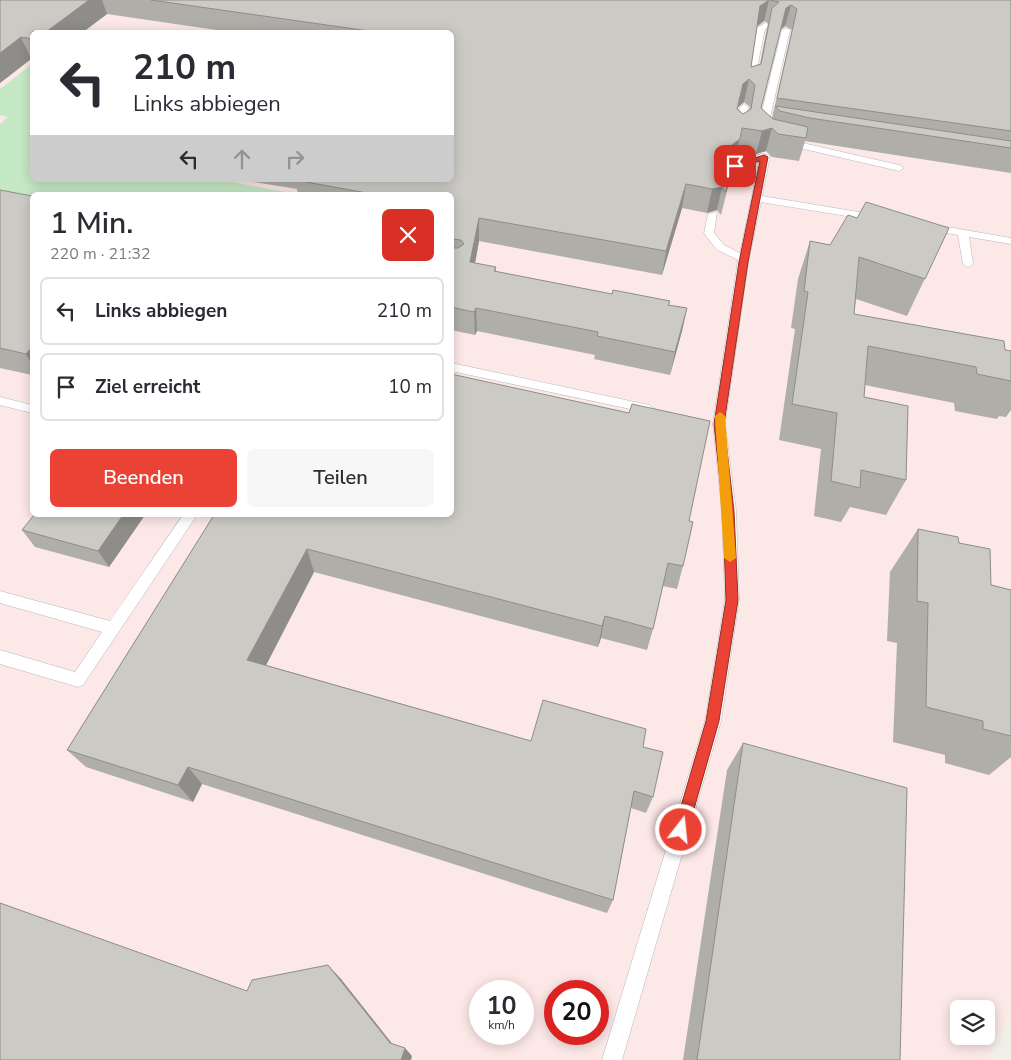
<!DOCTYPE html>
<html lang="de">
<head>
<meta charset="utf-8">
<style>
  body { margin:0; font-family:"Nunito Sans",sans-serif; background:#f7f7f7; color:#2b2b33; height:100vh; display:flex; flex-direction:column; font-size:19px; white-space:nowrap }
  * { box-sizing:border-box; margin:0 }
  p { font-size:16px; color:#7c7c81 }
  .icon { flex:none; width:28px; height:28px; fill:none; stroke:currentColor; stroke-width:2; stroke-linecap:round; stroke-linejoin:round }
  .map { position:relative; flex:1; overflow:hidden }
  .details { position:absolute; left:30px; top:192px; width:424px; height:325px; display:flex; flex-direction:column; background:#fff; border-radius:8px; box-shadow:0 2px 12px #0003 }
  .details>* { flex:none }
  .top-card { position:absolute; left:30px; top:30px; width:424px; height:152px; border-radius:8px; box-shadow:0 2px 12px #0003; background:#fff; color:#2b2b33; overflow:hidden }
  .tools { position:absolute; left:950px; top:1000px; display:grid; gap:10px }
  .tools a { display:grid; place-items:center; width:45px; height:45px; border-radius:8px; background:#fff; box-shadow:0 2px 12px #0003; font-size:25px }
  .speed { position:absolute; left:469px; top:980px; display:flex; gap:10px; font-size:25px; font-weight:700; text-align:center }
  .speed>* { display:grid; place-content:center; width:65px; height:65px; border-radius:50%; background:#fff; box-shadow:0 2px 12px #0003; line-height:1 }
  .speed small { font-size:12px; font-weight:400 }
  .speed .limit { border:8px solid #d22; background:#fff; color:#111 }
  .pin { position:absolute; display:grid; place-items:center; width:42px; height:42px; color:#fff; margin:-21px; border-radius:10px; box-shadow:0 2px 8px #0006 }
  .me { position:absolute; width:55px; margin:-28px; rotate:16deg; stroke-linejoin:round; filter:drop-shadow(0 0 4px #0008) }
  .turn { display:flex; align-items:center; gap:18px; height:105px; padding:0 20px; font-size:22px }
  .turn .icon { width:65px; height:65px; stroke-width:2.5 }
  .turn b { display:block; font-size:35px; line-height:42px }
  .lanes { display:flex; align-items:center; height:48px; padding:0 20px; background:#0003; justify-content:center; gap:25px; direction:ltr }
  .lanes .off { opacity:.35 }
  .round { display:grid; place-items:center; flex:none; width:52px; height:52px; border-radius:8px; background:#f7f7f7 }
  .summary { display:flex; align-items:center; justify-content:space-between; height:85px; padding:0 20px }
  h1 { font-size:30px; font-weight:600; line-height:38px }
  .action { display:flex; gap:10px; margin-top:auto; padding:10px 20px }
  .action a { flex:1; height:58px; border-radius:8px; background:#ea4335; color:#fff; font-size:20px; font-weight:600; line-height:58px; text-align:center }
  .action a+a { background:#f7f7f7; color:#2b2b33 }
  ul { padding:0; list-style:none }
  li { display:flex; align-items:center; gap:15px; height:68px; margin:0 10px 8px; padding:0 10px; border:2px solid #e1e1e2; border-radius:8px }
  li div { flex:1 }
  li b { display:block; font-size:19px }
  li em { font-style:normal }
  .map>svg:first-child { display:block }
  .medical { fill:#fce8e6; fill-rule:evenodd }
  .green { fill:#c5e8c5 }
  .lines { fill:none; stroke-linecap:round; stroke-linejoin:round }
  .lane-casing { stroke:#b5b8bc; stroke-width:1 }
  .lane { fill:#fff; fill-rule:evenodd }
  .wall { fill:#afaea9; fill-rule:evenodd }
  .shaded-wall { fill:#8f8d8a }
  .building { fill:#cccac5; stroke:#8f8d8a; fill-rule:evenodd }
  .route { fill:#ea4335; stroke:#982c22 }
  .slow { fill:#f59e0b }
</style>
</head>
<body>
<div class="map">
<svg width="1011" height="1060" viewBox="0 0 1011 1060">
  <rect width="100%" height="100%" fill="#f1efe8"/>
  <path class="medical" d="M0 0H1011V1010L987 1060H0ZM32 32H451V180H32ZM32 195H451V515H32ZM480 991H522V1034H480ZM555 991H598V1034H555ZM959 1009H986V1036H959Z"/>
  <polygon class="green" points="32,64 32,180 222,180 302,195 32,195 32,213 0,207 0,124 8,117 0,115 0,89"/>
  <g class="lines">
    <g class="lane-casing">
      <g id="lane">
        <polygon points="765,23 772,25 765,29 754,83 747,85 757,28"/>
        <polygon points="786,28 790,30 767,131 762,134 757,131 782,30"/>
        <polygon points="744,104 748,107 744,131 739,134 734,131 740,107"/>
        <polygon points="785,139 899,165 904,168 899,171 782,144 780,142"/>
        <polygon points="762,154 770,156 762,196 877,215 882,218 877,221 761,202 748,263 725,424 736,511 739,599 721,721 622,1060 602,1060 705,721 725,599 722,511 713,424 738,260 716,249 704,233 708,214 717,212 714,233 724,245 740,253 759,162 738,168 722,182 714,180 732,164"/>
        <polygon points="930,224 1011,238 1011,244 969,237 973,264 968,267 963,264 958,235 926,229 926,225"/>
        <polygon points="451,363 649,405 655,409 649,413 451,371"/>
        <polygon points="0,397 32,405 32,413 0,405"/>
        <polygon points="183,515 197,515 83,685 78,687 0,664 0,650 75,672 102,632 0,603 0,591 110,621"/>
      </g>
    </g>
    <use href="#lane" class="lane"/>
  </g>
  <g class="wall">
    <path d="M0 0H1011V173L805 141 799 161 772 157 766 151 756 154 737 151 721 215 717 210 707 213 682 208 662 275 479 241 475 263 496 267V272L612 294 670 301 669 305 687 308 682 331 670 375 594 359 595 355 477 331 475 335 451 330V195H298L297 189 241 180H451V32H230L107 14 83 32H32V60L31 59 0 83ZM764 21 768 23 760 64 751 67 757 26ZM785 26 792 30 772 118 761 108 780 30ZM744 102 750 107 749 110 743 114 738 109V107Z"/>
    <polygon points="0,190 32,196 32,375 0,368"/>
    <polygon points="857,218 949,228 907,316 856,299 854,314 1011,351 1011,410 1006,417 999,416 997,419 955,411 954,403 865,385 864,397 906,480 886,515 850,507 841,522 814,516 821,449 779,440 795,329 791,328 798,279 810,241 830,245"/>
    <polygon points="34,515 145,515 109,567 35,547 22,530"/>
    <polygon points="214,515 689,521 683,566 677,589 663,586 653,629 647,650 601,638 598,647 314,572 266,665 531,741 643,747 653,797 646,813 631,808 613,900 607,913 202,784 193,802 86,767 67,750"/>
    <polygon points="918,529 959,543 991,585 1011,590 1011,757 989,775 945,763 945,755 893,742 897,643 887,641 890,572"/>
    <polygon points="743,743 900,1060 683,1060 727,770"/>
  </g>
  <g class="shaded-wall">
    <polygon points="89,0 102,0 107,14 83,32 46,32"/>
    <polygon points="769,0 764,21 755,28 760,6"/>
    <polygon points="791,5 785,26 780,30 755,131 786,8"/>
    <polygon points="21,37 31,59 0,83 0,53"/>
    <polygon points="749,79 744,102 738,107 732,132 743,84"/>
    <polygon points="742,128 737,151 721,215 734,163 720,173 715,166 725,150"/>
    <polygon points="772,128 766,151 756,154 762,131"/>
    <polygon points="686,184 682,208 662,275 666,251"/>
    <polygon points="722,187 717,210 707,213 712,189"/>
    <polygon points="479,218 479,241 471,286 470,262"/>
    <polygon points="476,308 477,331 475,335 474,312"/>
    <polygon points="687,308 682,331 670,375 675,352"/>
    <polygon points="32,347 32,365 26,354"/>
    <polygon points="123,515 145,515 109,567 98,551"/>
    <polygon points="307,549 314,572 258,681 247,660"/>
    <polygon points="605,616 601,638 598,647 602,626"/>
    <polygon points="188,767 202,784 193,802 178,785"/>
    <polygon points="328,965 341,979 398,1051 390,1043"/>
    <polygon points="405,1048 412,1056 411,1060 401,1060"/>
  </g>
  <g class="building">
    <polygon points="0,0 89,0 46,32 32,32 32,39 21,37 0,53"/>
    <path d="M151 0H769L760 6 751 67 761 64 772 8 779 2 770 0H1011V131L777 98 797 9 791 5 786 8 761 108 773 119 808 127 806 138 778 134 772 128 762 131 742 128 740 139 725 150 715 166 717 169 726 170 735 157 726 192 722 187 712 189 686 184 666 251 479 218 470 262 496 267 494 271 612 294 613 290 670 301 668 305 687 308 675 352 597 336 598 332 476 308 474 312 451 307V248H458L464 244 461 240 451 239V195H378L295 180H451V32H376ZM749 79 755 85 751 109 743 114 737 109 743 84Z"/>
    <polygon points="775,106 1011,141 1011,148 810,118 780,111"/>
    <polygon points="0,190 32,196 32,347 26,354 0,348"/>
    <polygon points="866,202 949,228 925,279 859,257 854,314 1004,341 1005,350 1011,351 1011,381 977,374 976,367 868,346 864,397 908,406 906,480 861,470 860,488 831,481 837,413 792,404 808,292 804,291 810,241 830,245 848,215 857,218"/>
    <polygon points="451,374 629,413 632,404 710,421 689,521 693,522 683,566 668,563 653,629 605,616 602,626 307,549 247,660 531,741 543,700 646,729 643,747 663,752 653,797 634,791 613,900 188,767 178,785 67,750 214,515 451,515"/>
    <polygon points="34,515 123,515 98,551 22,530"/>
    <polygon points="918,529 958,537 959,543 990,549 991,585 1011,590 1011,736 983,729 983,721 926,707 928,603 917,601"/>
    <polygon points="743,743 907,788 900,1060 697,1060"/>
    <polygon points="0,903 247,991 252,980 328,965 390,1043 405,1048 401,1060 0,1060"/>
  </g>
  <polygon class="route" points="764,155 768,157 748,262 724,424 734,511 738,600 719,721 688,830 686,835 681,837 676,835 674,830 706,721 726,600 723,511 714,424 739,262 760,161 735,168 731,166"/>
  <polygon class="slow" points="720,412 725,416 736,558 730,562 724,558 715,416"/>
</svg>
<div class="tools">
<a><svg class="icon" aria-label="layers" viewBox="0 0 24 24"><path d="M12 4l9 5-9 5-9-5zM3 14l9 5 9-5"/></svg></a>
</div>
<div class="speed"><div>10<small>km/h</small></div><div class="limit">20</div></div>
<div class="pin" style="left:735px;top:166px;background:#d93025"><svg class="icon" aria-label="arrive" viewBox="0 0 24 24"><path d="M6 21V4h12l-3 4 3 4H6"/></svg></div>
<svg class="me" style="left:681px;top:830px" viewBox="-20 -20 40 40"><circle r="17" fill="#ea4335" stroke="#fff" stroke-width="3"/><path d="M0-11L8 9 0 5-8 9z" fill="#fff"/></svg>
<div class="top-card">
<div class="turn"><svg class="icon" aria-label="left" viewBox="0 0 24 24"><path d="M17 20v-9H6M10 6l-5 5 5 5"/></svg><div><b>210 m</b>Links abbiegen</div></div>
<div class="lanes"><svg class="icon" aria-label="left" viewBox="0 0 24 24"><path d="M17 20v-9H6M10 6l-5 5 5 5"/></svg><svg class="icon off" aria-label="ahead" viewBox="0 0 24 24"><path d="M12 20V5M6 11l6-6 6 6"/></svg><svg class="icon off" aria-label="right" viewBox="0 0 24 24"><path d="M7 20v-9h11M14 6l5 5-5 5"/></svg></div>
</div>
<section class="details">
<div class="summary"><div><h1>1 Min.</h1><p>220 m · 21:32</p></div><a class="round" style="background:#d93025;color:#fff"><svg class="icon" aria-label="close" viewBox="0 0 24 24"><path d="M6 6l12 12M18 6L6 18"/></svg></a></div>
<ul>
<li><svg class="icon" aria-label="left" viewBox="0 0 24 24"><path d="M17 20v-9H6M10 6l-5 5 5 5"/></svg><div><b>Links abbiegen</b></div><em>210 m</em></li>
<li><svg class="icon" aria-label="arrive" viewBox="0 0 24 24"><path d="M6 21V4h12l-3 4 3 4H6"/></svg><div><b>Ziel erreicht</b></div><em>10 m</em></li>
</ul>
<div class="action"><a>Beenden</a><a>Teilen</a></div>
</section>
</div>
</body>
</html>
